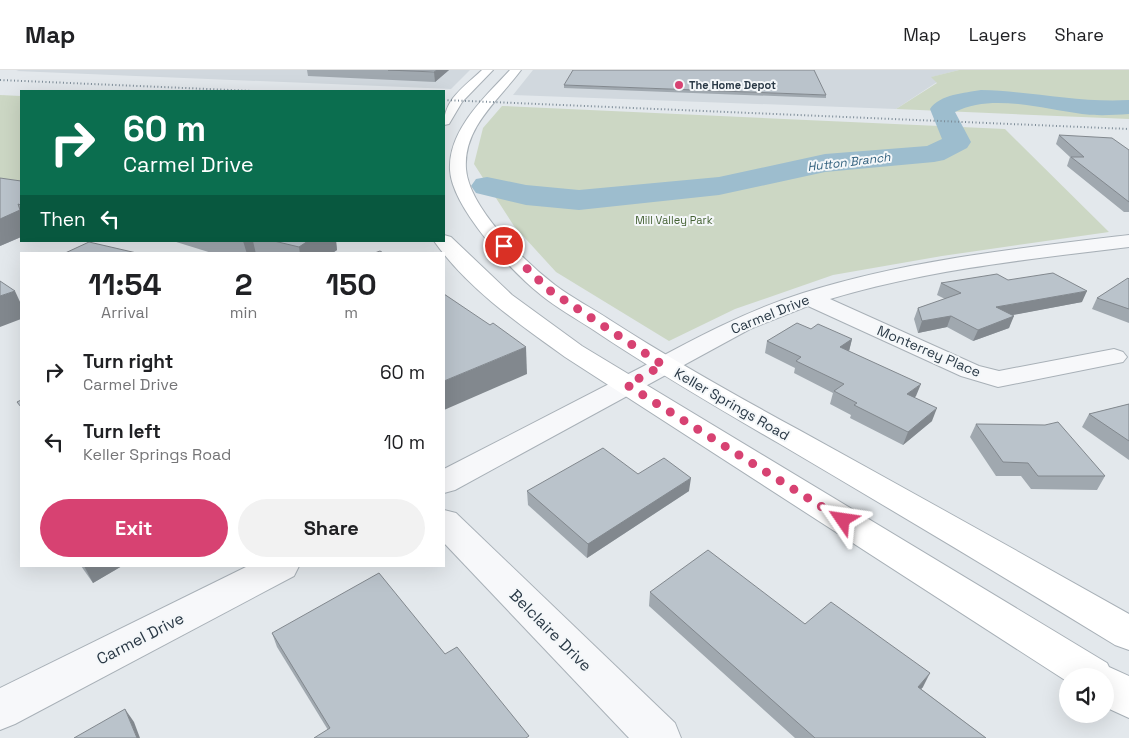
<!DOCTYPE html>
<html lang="en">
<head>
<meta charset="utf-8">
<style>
  body { margin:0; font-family:"Space Grotesk",sans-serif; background:#f2f2f2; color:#202124; height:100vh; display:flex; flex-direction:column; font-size:19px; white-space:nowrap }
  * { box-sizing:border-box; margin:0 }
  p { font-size:16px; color:#757577 }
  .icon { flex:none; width:28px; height:28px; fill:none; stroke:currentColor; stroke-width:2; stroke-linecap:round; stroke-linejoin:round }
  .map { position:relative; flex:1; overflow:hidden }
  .panel { position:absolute; left:20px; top:182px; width:425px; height:315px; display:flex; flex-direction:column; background:#fff; border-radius:0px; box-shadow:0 5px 20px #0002 }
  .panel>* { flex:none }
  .hud { position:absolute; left:20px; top:20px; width:425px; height:152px; border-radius:0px; box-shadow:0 5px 20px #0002; background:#0b6e4f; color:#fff; overflow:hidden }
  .fabs { position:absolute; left:1059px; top:598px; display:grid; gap:10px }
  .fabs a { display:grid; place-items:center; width:55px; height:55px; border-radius:50%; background:#fff; box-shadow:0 5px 20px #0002; font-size:25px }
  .pin { position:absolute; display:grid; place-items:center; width:42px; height:42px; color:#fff; margin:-21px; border:2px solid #fff; border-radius:50%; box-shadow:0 1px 5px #0007 }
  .me { position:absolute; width:55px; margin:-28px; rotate:302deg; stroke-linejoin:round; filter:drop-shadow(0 0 4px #0008) }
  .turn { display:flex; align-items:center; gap:18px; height:105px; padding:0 20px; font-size:22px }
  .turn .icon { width:65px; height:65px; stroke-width:2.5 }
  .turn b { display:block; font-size:35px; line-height:42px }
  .then { display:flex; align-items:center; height:48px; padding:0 20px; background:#0003; gap:10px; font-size:19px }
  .eta { display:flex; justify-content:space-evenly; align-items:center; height:85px; text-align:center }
  .eta b { font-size:30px; font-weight:800; line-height:35px }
  .cta { display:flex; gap:10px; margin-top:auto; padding:10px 20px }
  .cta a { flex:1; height:58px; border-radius:30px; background:#d74272; color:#fff; font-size:20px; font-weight:800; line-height:58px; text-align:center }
  .cta a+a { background:#f2f2f2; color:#202124 }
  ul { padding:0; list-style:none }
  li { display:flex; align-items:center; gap:15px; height:70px; padding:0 20px }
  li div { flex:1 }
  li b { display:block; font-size:19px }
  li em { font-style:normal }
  header { display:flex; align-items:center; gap:30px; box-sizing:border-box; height:70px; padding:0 25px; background:#fff; border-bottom:1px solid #e0e0e0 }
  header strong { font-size:24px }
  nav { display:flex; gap:28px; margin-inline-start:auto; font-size:18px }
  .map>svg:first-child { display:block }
  .built { fill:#d1d8de }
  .green { fill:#ccd7c4 }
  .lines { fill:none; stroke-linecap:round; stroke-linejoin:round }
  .river { fill:#9dbdce; fill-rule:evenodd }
  .minor-casing { stroke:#a8b0b7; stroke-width:2 }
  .secondary-casing { stroke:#a8b0b7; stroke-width:2 }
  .minor { fill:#f7f8fa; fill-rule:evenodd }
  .secondary { fill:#fff; fill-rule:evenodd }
  .rail { stroke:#7c8b97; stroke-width:2; stroke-dasharray:1 2.5; stroke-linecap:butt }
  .wall { fill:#a0a8af }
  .shaded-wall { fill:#82888e }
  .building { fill:#bac3cb; stroke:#82888e }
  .route { stroke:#d74272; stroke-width:9; stroke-dasharray:0 16.2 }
  .poi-dot { fill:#d74272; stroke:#f4f7f9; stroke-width:2 }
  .labels { text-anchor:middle; stroke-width:4; stroke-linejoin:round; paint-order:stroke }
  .far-poi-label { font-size:11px; font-weight:bold; fill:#2a3946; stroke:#f4f7f9; text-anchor:start }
  .far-park-label { font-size:11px; fill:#466336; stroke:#f4f7f9 }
  .far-water-label { font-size:12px; font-style:italic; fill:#31607d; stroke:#f4f7f9 }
  .street-label { font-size:14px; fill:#2a3946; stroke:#f4f7f9 }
  .near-street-label { font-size:16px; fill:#2a3946; stroke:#f4f7f9 }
</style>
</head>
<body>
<header>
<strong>Map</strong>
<nav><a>Map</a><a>Layers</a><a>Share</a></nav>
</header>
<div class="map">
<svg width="1129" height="668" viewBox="0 0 1129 668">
  <rect width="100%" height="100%" fill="#e3e8ec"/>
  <g class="built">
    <polygon points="19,0 470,0 451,19 16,1"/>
    <polygon points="533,0 959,0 932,7 937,12 896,39 513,25"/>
  </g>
  <g class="green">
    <polygon points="959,0 1129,0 1129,49 896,39 937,13 931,7"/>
    <polygon points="0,25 21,26 21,119 0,113"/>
    <polygon points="502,36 1005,59 1109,162 942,186 833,205 735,239 669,271 556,202 514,156 474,94 483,58"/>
  </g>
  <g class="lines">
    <path class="river" d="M981 20C1031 21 1079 33 1129 30V44C1113 45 1098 46 1082 44 1043 39 992 23 955 42L971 72 967 78 944 90 934 92 825 102 719 125 579 140 526 135 476 123 471 116 476 109 487 107 526 115 579 120 719 107 825 84 927 76 942 69 930 39C940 24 965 23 981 20Z"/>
    <g class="minor-casing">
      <g id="minor">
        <path d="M1129 165V177C1029 189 926 200 830 229L979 296 999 301 1114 279 1123 282 1127 287 1123 292 998 317 961 306 808 236 750 259 455 420 444 423V399C510 365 576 331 642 297 694 269 746 241 803 223 908 190 1020 178 1129 165Z"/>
        <polygon points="444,440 456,443 675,653 681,668 629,668 444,473"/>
        <polygon points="248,496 299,496 294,506 15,654 0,660 0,618"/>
      </g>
    </g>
    <g class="secondary-casing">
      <g id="secondary">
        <path d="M482 0H493L462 32 449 54 444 55C444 29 464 17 482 0Z"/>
        <path d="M510 0H521C499 30 463 57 466 99 469 138 525 192 555 215 572 228 592 238 610 250 672 290 735 325 799 360 910 421 1019 482 1129 544V580L1115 575C1004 507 892 440 780 374 716 337 653 300 592 259 575 248 557 238 541 225 512 202 452 138 450 100 448 60 485 27 510 0Z"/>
        <path d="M444 165 451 167 512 225 582 276 1107 593 1109 597 1129 606V648L1105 637V606H1068V612L565 287C519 254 467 218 434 171H444Z"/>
      </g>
    </g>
    <use href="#minor" class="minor"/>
    <use href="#secondary" class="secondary"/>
    <g class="rail">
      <polyline points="0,10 254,21"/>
      <polyline points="444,30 1129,59"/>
    </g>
  </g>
  <g class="wall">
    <polygon points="307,0 449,0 435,12 308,6"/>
    <polygon points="564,15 826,25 826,28 564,18"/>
    <polygon points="1059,65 1129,80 1129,142 1124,142 1067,96 1070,87 1056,74"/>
    <polygon points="21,111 21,167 0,176"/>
    <polygon points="173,171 336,171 337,180 331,184 215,184"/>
    <polygon points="1129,209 1129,253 1092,239 1097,228"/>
    <polygon points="1008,210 1082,232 1012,245 1009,258 973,271 947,257 918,263 914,249 918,238 945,229 937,225 941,213"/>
    <polygon points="811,259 852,269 849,281 916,326 914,328 932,351 903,375 850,348 851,345 830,334 833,323 794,303 795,298 765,283 767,271"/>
    <polygon points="1129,334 1129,390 1082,357 1089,344"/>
    <polygon points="976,354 1105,406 1097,420 1031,419 1021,406 996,406 970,367"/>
    <polygon points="638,404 689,421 587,488 528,435 527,421"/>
    <polygon points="81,496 122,496 93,513"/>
    <polygon points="650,522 805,554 923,617 921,619 986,668 795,668 649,536"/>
    <polygon points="272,563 445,584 328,660 277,577"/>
  </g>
  <g class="shaded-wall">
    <polygon points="437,0 449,0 435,12 434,2"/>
    <polygon points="18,134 21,142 21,167 0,176 0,149"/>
    <polygon points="243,171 253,171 256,184 247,184"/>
    <polygon points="308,171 336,171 337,180 331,184 300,184 299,177"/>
    <polygon points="15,221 21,234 21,249 0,257 0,226"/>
    <polygon points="1087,221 1082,232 992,249 996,237"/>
    <polygon points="951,246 947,257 918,263 922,251"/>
    <polygon points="1014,246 1009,258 973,271 978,260"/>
    <polygon points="852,269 849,281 840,277"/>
    <polygon points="526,277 527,304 444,340 444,311"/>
    <polygon points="921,314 916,326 902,337 907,324"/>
    <polygon points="937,338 932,351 903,375 908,362"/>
    <polygon points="691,408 689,421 587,488 588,474"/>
    <polygon points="84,496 122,496 93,513"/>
    <polygon points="930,603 923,617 911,630 918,617"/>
    <polygon points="125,639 134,652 140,668 137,668"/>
  </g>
  <g class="building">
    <polygon points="388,0 437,0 434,2"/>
    <polygon points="573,0 814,0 826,25 564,15"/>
    <polygon points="1059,65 1112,68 1129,80 1129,132 1071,87 1084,87"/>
    <polygon points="0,108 21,111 21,135 18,134 20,140 0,149"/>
    <polygon points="274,171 308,171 299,177"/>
    <polygon points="89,172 141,184 63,184"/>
    <polygon points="380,181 385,184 372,184"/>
    <polygon points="1053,203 1087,221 996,237 1014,246 978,260 951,246 922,251 918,238 961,223 941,213 997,204 1008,210"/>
    <polygon points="1128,208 1129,209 1129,239 1097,228"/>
    <polygon points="0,211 15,221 0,226"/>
    <polygon points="444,224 490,255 493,253 526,277 444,311"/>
    <polygon points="797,253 811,259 818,254 852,269 840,277 921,314 907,324 937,338 908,362 854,335 857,333 834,321 844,314 796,291 801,287 767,271"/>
    <polygon points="21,330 21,337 17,332"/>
    <polygon points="1129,334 1129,371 1089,344"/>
    <polygon points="1058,352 1105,406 1038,406 1028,393 1003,392 976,354 1045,355"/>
    <polygon points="603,378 638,404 664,388 691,408 588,474 527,421"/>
    <polygon points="708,480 805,554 831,532 930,603 918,617 986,668 815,668 650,522"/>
    <polygon points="379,503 445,584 457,577 529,666 526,668 314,668 330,658 272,563"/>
    <polygon points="125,639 137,668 74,668"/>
  </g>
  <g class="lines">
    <polyline class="route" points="504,176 549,220 663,295 627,315 843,450"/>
  </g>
  <circle class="poi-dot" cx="679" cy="15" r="5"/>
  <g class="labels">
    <g class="far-poi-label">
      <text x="689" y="19">The Home Depot</text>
    </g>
    <g class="far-park-label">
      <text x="674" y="154">Mill Valley Park</text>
    </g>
    <g class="far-water-label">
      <text transform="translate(849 92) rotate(-7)" y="4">Hutton Branch</text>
    </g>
    <g class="street-label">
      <text transform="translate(770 244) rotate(-22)" y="5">Carmel Drive</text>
      <text transform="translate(929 281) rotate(23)" y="5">Monterrey Place</text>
      <text transform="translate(732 334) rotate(30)" y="5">Keller Springs Road</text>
    </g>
    <g class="near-street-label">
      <text transform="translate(551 560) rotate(45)" y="6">Belclaire Drive</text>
      <text transform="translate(140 568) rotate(-27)" y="6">Carmel Drive</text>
    </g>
  </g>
</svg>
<div class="fabs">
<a><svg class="icon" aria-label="sound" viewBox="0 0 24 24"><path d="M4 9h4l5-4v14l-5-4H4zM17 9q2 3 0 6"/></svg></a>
</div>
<div class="pin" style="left:504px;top:176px;background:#d93025"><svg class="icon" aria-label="arrive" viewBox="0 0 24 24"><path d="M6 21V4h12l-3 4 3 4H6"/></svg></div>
<svg class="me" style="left:843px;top:450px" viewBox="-20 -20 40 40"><path d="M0-17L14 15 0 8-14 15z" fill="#d74272" stroke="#fff" stroke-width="4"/></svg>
<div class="hud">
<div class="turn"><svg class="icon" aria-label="right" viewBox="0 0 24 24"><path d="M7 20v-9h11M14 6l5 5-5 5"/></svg><div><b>60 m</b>Carmel Drive</div></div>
<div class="then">Then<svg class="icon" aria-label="left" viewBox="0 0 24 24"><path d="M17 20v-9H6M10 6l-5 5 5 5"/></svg></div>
</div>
<section class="panel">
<div class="eta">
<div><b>11:54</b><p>Arrival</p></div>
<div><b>2</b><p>min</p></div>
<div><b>150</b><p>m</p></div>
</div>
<ul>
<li><svg class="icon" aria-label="right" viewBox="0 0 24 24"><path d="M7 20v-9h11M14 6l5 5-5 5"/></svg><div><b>Turn right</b><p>Carmel Drive</p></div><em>60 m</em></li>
<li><svg class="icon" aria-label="left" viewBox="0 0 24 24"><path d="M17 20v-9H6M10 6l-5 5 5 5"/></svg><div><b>Turn left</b><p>Keller Springs Road</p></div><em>10 m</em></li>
</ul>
<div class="cta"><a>Exit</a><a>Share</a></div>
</section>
</div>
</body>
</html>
